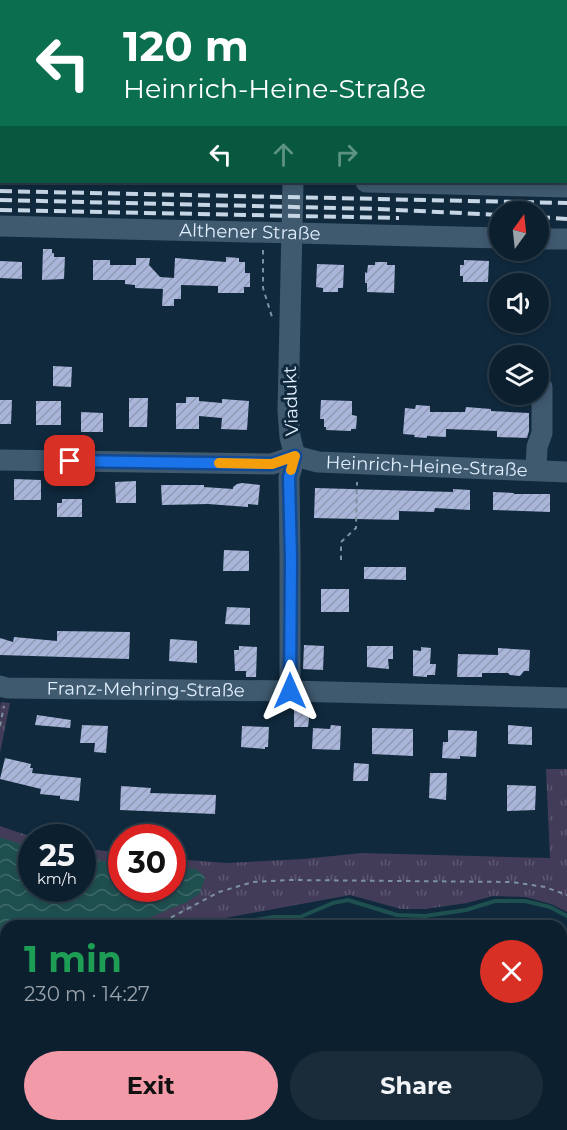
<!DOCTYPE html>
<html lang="en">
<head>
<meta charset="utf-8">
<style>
  body { margin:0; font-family:Montserrat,sans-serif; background:#1a2c3a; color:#f1f3f6; height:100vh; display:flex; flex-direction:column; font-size:22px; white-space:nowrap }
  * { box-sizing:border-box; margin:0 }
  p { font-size:20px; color:#9aa2aa }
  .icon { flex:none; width:33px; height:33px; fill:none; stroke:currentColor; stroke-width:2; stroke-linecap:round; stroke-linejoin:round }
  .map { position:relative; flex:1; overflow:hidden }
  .panel { position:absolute; left:0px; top:920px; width:567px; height:212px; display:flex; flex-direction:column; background:#0c1f2e; border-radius:18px 18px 0 0; box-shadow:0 3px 9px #0003,0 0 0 2px #2c3d4a }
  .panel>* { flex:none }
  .hud { position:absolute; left:0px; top:0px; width:567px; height:183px; box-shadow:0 3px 9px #0003,0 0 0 2px #2c3d4a; background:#0b6e4f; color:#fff; overflow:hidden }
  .needle { width:39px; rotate:15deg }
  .tools { position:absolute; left:489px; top:201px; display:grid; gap:12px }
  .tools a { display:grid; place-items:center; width:60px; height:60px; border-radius:50%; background:#0c1f2e; box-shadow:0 3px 9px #0003,0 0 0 2px #2c3d4a; font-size:30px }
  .speed { position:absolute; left:18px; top:824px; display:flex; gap:12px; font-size:30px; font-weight:700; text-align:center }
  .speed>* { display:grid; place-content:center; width:78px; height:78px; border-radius:50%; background:#0c1f2e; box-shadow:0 3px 9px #0003,0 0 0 2px #2c3d4a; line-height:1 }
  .speed small { font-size:15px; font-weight:400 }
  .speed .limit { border:9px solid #d22; background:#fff; color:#111 }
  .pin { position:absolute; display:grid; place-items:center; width:51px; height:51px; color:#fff; margin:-26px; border-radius:12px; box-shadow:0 3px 9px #0006 }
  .me { position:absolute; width:66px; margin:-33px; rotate:0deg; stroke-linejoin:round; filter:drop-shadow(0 0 4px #0008) }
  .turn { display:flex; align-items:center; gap:21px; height:126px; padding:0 24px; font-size:27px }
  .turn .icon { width:78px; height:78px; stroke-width:2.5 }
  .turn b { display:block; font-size:42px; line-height:51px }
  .lanes { display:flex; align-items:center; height:57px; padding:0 24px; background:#0003; justify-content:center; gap:30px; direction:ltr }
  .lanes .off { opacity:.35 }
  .round { display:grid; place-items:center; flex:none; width:63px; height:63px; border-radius:32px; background:#1a2c3a }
  .overview { display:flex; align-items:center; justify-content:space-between; height:102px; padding:0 24px }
  h1 { font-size:36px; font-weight:700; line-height:45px; color:#1e9e55 }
  .primary-button { display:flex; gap:12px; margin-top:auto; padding:12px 24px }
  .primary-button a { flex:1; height:69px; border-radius:36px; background:#f39aa9; color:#111; font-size:24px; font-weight:700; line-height:69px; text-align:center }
  .primary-button a+a { background:#1a2c3a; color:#f1f3f6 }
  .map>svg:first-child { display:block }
  .grass { fill:url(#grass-tufts) }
  .forest { fill:url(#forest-firs) }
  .water { fill:url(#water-waves) }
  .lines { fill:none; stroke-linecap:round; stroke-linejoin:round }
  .stream { stroke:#1f5050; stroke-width:4 }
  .river { stroke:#1f5050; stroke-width:24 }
  .building { fill:url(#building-hatch) }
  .path { stroke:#7d91a1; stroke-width:2; stroke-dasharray:4.5 4.5; stroke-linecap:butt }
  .minor { stroke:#3f596f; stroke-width:21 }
  .rail { stroke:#c6d6e5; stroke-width:4; stroke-dasharray:12 6; stroke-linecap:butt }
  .route-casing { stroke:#114b97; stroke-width:15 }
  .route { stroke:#1a73e8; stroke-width:10 }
  .slow { stroke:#f59e0b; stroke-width:10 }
  .labels { text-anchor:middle; stroke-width:6; stroke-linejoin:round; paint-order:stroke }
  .street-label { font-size:18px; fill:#dfeefc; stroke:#10293d }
</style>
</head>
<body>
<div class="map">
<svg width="567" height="1130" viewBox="0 0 567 1130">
  <defs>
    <pattern id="grass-tufts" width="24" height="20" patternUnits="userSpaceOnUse" patternTransform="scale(1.5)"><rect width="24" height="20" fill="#423c58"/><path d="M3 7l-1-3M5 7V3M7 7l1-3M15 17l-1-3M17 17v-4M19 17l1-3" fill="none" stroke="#5d5871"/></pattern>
    <pattern id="forest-firs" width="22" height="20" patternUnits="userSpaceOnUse" patternTransform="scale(1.5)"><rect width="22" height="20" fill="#423c58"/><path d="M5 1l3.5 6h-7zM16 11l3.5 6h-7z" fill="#5d5871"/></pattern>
    <pattern id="water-waves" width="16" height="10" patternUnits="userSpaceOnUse" patternTransform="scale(1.5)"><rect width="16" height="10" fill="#1f5050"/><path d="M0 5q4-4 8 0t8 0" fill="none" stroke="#3f6a6a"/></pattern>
    <pattern id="building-hatch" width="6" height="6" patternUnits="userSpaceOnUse" patternTransform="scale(1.5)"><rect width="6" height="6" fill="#a9b6d9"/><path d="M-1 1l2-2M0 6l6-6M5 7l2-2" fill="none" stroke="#909ab6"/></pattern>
  </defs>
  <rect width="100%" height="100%" fill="#10293d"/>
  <g class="grass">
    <polygon points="1,702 10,703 0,753 0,707"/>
    <polygon points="546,769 567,769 567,912 551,904 525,897 493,896 467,903 425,909 401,909 350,895 225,918 205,925 6,926 6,967 0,966 0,826 32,837 32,888 82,888 83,848 121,853 122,888 172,888 173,859 227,863 303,859 362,853 550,858"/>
  </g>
  <polygon class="forest" points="332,1125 397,1125 385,1130 320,1130"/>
  <polygon class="water" points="0,837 31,848 32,888 82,888 83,858 121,864 122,888 172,888 173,867 196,869 205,877 200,893 187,902 165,911 134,925 6,926 6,936 0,933"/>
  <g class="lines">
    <g class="stream">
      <polyline points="221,926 273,917 300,917 333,903 348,900 397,915 425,916 466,910 495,901 525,901 550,907 567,916"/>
      <polyline points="0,968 6,968"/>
    </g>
    <g class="river">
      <polyline points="0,1005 6,1013"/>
      <polyline points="89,1125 92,1130"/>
    </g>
  </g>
  <g class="building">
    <polygon points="43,249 52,249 52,253 54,253 54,257 65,257 64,279 42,280"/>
    <polygon points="226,257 239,258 239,262 245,262 245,273 250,273 250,287 244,287 244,293 218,293 218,286 181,285 181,299 174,299 174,306 162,306 163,289 135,288 135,285 125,284 125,280 93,280 93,260 110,260 110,265 136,265 136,258 150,258 149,265 160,277 174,278 175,258 226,262"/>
    <polygon points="464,260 489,261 488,282 463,282 463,276 460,276 460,265 464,265"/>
    <polygon points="0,261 22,262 22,279 0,278"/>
    <polygon points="375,262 387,262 387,265 395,265 394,293 367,292 367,283 365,283 365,272 367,273 368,265 375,265"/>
    <polygon points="317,264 344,265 343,288 338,288 338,292 323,292 323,288 316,287"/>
    <polygon points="53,366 72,367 71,387 53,386"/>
    <polygon points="186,397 199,397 199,401 222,403 222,399 249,401 247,430 221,429 222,418 199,416 199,429 176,429 176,403 186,403"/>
    <polygon points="129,398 148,398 147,427 129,427"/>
    <polygon points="0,400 12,400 11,424 0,424"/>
    <polygon points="321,400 352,401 352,415 357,416 356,429 351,429 351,431 326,430 326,427 324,427 324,419 320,419"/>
    <rect x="36" y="401" width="25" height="24"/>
    <polygon points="416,405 430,406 430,412 465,412 466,407 491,409 491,411 529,413 529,431 527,438 497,437 497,431 446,429 446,437 427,436 427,438 414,437 415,435 403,434 405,408 415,409"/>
    <polygon points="81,412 103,413 103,432 81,432"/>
    <polygon points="14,479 41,480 41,500 14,500"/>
    <polygon points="136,481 136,503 116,503 115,482"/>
    <polygon points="242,483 260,485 258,505 248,504 248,507 208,504 162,505 161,485 204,485 204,487 233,489 233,487 237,484"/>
    <polygon points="315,488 453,492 453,489 470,490 470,510 435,508 434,512 399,511 399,520 314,518"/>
    <polygon points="493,492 514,493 514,494 550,494 550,512 493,510"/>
    <polygon points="62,499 82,499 82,517 57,517 57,503 62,503"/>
    <polygon points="224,550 249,551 249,571 223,571"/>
    <polygon points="364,567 406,567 406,580 364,579"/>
    <rect x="321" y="589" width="28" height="23"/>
    <polygon points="227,607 250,608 250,625 225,624"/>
    <polygon points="57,631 130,632 129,659 0,655 0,638 13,642 14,637 57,641"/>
    <polygon points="170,639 197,641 197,663 169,661"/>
    <polygon points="304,645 324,646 323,670 303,669"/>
    <polygon points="239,646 257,647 256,677 246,677 246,671 235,671 234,650 239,650"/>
    <polygon points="367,646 393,646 393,659 388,659 389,669 367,667"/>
    <polygon points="421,647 431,648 430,664 436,664 435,675 427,675 427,677 413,676 413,650 421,651"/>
    <polygon points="498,648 530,650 529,671 524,671 520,676 510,675 508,673 482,673 482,677 457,677 458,654 498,655"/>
    <polygon points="294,710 310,710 308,727 294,727"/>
    <polygon points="37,715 71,720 70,728 35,725"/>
    <polygon points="82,725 108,726 106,753 94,752 95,743 80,743"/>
    <polygon points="331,725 341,726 340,750 312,749 313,728 330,729"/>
    <polygon points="508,725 532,727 532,745 508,744"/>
    <polygon points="242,726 269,727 268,747 265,747 265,749 241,747"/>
    <polygon points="372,728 413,729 413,756 372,754"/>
    <polygon points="448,730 477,731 476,757 460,756 460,759 442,758 443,742 448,742"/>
    <polygon points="5,758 31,764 30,768 33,768 32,773 81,778 79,801 60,799 60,796 40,794 41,789 0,779"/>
    <polygon points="354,763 369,764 368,781 353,781"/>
    <polygon points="430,773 447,773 446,800 429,798"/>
    <polygon points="507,785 536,786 535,810 507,811"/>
    <polygon points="121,786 151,788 150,793 216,795 215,814 120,810"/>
  </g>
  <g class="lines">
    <g class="path">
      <polyline points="54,0 55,2"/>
      <polyline points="566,16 567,16"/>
      <polyline points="566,34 567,34"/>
      <polyline points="263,250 263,288 272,317"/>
      <polyline points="341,560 341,542 356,528 357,482"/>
      <polyline points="0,726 4,706"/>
      <polyline points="155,926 219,892 253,882 289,880 512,882 545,887 567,895"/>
      <polyline points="0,946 6,950"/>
      <polyline points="0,1040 6,1047"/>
      <polyline points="66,1125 69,1130"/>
    </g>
    <g class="minor">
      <polyline points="296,2 296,0"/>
      <polyline points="366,182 567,187"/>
      <path id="s1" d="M0 226 500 238"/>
      <polyline points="538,239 567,239"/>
      <path id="s2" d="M0 460 272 464 295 456 318 462 567 472"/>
      <polyline points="536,470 537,447 542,433 542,387"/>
      <path id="s3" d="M0 686 7 688 290 691 567 698"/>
      <polyline points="290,691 290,559 289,477 295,456 290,437 288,411 293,182"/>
    </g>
    <g class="rail">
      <polyline points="0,191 567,203"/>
      <polyline points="0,200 378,209 500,215"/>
      <polyline points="0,210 399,218"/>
      <polyline points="538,217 567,219"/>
    </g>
  </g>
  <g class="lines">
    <g class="route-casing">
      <polyline id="route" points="70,461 272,464 295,456 289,477 291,559 290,691"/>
    </g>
    <use href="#route" class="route"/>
    <polyline class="slow" points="219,463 272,464 295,456 291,470"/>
  </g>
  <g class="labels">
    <g class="street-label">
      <text dy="6" stroke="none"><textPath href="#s1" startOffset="250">Althener Straße</textPath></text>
      <text transform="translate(291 401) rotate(-92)" y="6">Viadukt</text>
      <text dy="6" stroke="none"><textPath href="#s2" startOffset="429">Heinrich-Heine-Straße</textPath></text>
      <text dy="6" stroke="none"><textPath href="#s3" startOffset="146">Franz-Mehring-Straße</textPath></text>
    </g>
  </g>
</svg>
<div class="tools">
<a><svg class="needle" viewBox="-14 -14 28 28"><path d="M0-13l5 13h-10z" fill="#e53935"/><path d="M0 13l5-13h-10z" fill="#9aa2aa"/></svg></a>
<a><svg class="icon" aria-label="sound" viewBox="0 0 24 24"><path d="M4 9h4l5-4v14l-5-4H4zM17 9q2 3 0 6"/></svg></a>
<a><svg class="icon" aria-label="layers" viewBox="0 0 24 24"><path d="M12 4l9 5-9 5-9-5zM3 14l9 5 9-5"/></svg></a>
</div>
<div class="speed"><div>25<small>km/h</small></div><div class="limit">30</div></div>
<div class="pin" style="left:70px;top:461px;background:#d93025"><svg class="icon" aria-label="arrive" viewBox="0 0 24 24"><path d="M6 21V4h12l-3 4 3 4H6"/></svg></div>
<svg class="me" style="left:290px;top:691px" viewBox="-20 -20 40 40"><path d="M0-17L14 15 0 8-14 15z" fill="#1a73e8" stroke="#fff" stroke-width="4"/></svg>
<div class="hud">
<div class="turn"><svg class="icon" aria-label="left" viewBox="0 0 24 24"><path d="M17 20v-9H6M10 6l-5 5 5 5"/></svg><div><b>120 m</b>Heinrich-Heine-Straße</div></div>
<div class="lanes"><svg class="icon" aria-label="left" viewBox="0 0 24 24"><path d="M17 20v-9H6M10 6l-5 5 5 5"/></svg><svg class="icon off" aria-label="ahead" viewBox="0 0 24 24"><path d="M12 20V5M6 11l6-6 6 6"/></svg><svg class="icon off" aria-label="right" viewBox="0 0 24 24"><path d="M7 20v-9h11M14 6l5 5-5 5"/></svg></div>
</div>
<section class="panel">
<div class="overview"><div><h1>1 min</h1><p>230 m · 14:27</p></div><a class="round" style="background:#d93025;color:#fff"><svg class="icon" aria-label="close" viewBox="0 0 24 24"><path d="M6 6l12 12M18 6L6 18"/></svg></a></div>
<div class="primary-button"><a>Exit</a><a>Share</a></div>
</section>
</div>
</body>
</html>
